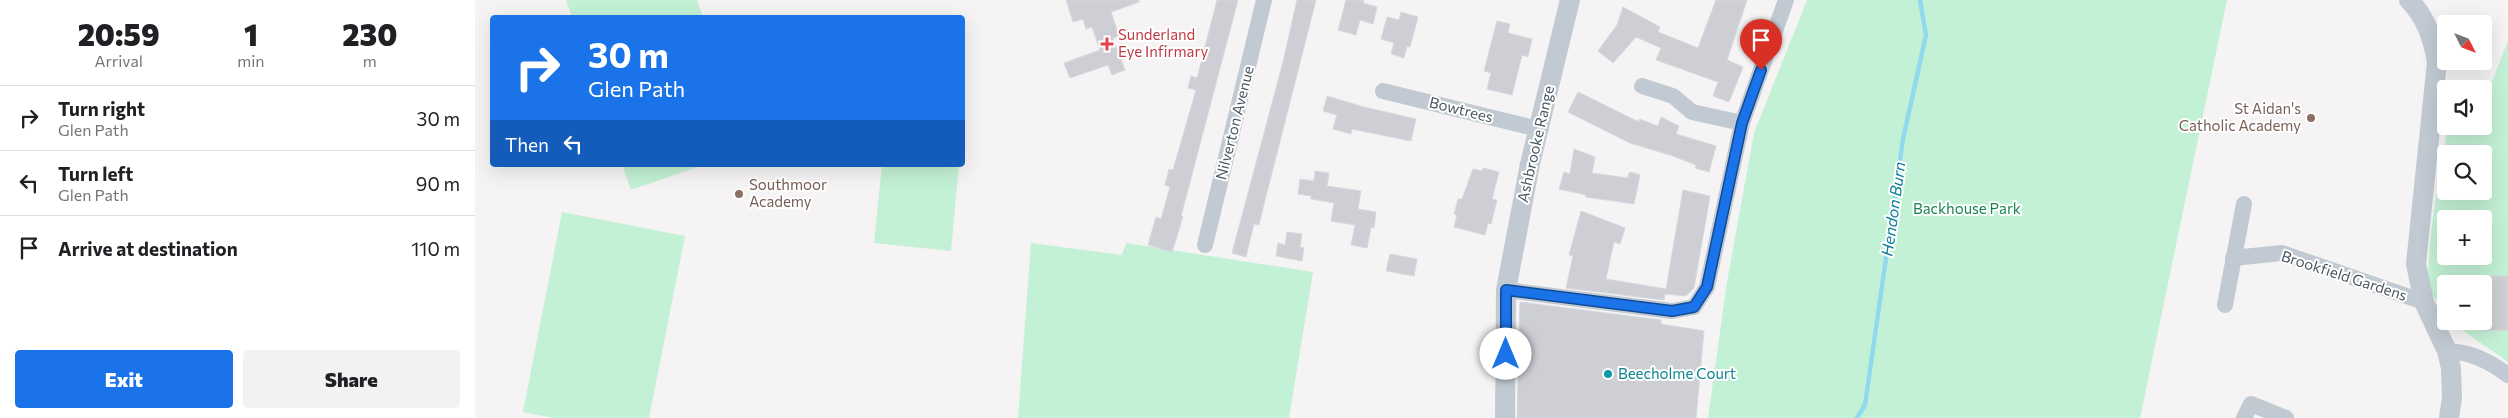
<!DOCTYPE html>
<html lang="en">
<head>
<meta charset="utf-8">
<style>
  body { margin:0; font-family:Commissioner,sans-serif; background:#f2f2f2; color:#202124; height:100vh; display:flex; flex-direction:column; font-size:19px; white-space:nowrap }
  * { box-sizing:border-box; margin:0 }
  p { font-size:16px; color:#757577 }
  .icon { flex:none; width:28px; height:28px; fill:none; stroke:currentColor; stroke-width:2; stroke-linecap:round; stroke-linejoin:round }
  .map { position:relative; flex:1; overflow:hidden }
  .side { display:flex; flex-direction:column; background:#fff; width:475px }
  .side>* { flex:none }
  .hud { position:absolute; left:15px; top:15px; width:475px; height:152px; border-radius:5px; box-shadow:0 5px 20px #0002; background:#1a73e8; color:#fff; overflow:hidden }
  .needle { width:32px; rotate:132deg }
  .tools { position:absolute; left:1962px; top:15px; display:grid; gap:10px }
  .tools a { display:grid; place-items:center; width:55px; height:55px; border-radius:5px; background:#fff; box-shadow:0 5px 20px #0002; font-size:25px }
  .pin { position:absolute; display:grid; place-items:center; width:42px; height:42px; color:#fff; margin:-51px -21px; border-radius:50% 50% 50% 0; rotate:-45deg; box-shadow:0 0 5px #0007 }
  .pin .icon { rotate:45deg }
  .me { position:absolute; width:55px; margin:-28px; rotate:0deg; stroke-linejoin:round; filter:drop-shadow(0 0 4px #0008) }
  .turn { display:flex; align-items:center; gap:18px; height:105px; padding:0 15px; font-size:22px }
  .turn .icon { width:65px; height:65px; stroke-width:2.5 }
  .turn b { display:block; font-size:35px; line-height:42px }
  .then { display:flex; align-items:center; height:48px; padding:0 15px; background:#0003; gap:10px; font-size:19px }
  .eta { display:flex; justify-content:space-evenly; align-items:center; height:85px; text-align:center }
  .eta b { font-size:30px; font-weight:800; line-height:35px }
  .cta { display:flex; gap:10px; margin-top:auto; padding:10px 15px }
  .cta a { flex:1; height:58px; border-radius:5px; background:#1a73e8; color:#fff; font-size:20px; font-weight:800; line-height:58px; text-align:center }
  .cta a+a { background:#f2f2f2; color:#202124 }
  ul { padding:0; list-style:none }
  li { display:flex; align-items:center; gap:15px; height:65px; padding:0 15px; border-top:1px solid #e0e0e0 }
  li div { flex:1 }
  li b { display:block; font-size:19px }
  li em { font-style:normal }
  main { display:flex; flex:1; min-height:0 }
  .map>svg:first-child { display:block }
  .green { fill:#c3f1d5; fill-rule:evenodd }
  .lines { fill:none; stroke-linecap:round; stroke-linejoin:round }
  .stream { stroke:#90daee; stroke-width:4.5 }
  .building { fill:#cdcfd5; stroke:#d7d9de }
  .minor { stroke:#c1cad2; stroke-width:16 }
  .tertiary { stroke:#c1cad2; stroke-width:20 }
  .route-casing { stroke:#114b97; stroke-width:12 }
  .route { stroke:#1a73e8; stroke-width:9 }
  .health-dot { fill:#e0444e; stroke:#fff; stroke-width:2 }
  .education-dot { fill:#8d6e63; stroke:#fff; stroke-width:2 }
  .culture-dot { fill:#0f9aa8; stroke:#fff; stroke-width:2 }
  .labels { text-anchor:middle; stroke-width:4; stroke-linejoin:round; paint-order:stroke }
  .health-label { font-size:15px; fill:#be3a42; stroke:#fff; text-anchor:start }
  .education-label { font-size:15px; fill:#785e54; stroke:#fff; text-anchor:end }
  .street-label { font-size:15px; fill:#4a5661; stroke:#fff }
  .park-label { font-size:15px; fill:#17864f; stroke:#fff }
  .culture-label { font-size:15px; fill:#0d838f; stroke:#fff; text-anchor:start }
  .water-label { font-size:16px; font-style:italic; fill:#0c7c9b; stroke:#fff }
</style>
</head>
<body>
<main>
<section class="side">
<div class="eta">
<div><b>20:59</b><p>Arrival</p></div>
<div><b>1</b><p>min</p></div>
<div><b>230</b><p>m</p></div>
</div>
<ul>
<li><svg class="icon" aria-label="right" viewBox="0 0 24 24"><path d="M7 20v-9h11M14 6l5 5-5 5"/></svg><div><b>Turn right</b><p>Glen Path</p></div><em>30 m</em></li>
<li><svg class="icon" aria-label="left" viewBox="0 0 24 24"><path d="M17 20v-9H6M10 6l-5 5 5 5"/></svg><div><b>Turn left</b><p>Glen Path</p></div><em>90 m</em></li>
<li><svg class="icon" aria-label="arrive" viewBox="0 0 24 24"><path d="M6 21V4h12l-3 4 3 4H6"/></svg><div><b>Arrive at destination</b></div><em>110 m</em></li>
</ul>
<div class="cta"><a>Exit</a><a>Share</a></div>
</section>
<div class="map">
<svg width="2033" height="418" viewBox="0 0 2033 418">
  <rect width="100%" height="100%" fill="#f5f3f3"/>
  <g class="green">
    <polygon points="91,0 222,0 228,17 97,17"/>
    <polygon points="1332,0 1752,0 1665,418 1233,418 1252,282 1279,133"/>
    <path d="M2033 41V362L1986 329 1980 321H2009V284H1971V311C1967 305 1959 299 1956 293 1946 269 1968 156 1973 126H2009V102ZM1971 154H2009V191H1971ZM1971 219H2009V256H1971Z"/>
    <polygon points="147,165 228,165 156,190"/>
    <polygon points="407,165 484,165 476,251 399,243"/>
    <polygon points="87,212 210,236 174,418 78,418 48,412"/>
    <polygon points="556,243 647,255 651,243 838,272 814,418 543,418"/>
  </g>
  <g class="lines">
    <polyline class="stream" points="1382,418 1390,405 1428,139 1451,35 1445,0"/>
  </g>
  <g class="building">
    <polygon points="591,0 664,0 664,2 636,12 644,36 638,38 650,70 637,75 633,65 595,78 589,63 625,50 617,27 611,29 608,19 598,22"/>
    <polygon points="742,0 763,0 706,216 708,217 697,252 673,245 681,217 686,219 695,187 690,185 694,169 698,170 721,90 713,88 716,76 722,78"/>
    <polygon points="822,0 841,0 787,212 784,225 779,224 771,257 757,253 808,62"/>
    <polygon points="871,0 889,0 888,3 902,7 898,24 885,20 881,35 863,30"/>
    <polygon points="1241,0 1272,0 1252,60 1268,67 1254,102 1238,96 1243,82 1181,60 1186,48 1161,37 1138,63 1123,51 1142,25 1148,7 1185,27 1183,32 1223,48"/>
    <polygon points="926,12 943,17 935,47 932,46 929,58 916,54 919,43 906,39 912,17 924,20"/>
    <polygon points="1022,21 1035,24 1033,33 1057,39 1053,57 1047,55 1037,95 1012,89 1016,73 1009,71"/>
    <polygon points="1103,92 1164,122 1164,119 1183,126 1186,117 1204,126 1201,134 1241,146 1234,172 1220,168 1221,165 1198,156 1155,143 1093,112"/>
    <polygon points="852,96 889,107 941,119 936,141 877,129 876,134 858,129 862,115 848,111"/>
    <polygon points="1099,149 1120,157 1117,173 1152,178 1155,172 1165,175 1159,204 1111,197 1111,195 1084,189 1089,172 1095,174"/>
    <polygon points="1008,168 1024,172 1017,199 1022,200 1016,224 1013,223 1010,235 979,227 982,215 979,214 983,199 987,199 998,169 1007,171"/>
    <polygon points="840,171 854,173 852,186 886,191 883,209 901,212 899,228 896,227 892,248 876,245 880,225 856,221 859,203 836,199 836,196 823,194 825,179 839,181"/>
    <polygon points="1208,190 1235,196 1219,288 1211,296 1190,294 1189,300 1091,288 1098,256 1094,255 1106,211 1150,228 1145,244 1139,242 1131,279 1191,289"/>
    <polygon points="812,232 827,234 825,247 829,248 827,261 801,256 803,243 810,245"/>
    <polygon points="915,254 942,259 939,276 911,271"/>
    <polygon points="2009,276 2033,276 2033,330 2009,331"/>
    <polygon points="1045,302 1186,320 1186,324 1229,331 1221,418 1042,418"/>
  </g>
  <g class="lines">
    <g class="minor">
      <polyline points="1167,86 1198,96 1217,112 1267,123"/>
      <polyline points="908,91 1063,129"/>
      <polyline points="730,245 789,0"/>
      <polyline points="1758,258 1807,253 1949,302"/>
      <polyline points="1031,290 1197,311 1219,307 1232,287 1267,123 1311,0"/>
      <polyline points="1750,305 1769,204"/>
      <path d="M1972 351C1996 352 2014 361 2033 375"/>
      <polyline points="1769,418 1776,404 1811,418"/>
    </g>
    <g class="tertiary">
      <path d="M1934 0C1951 18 1958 38 1962 62L1941 264 1949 302 1972 351 1976 368 1977 398 1974 418"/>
      <polyline points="1030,418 1031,290 1055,164 1095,0"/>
    </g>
  </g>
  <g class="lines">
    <g class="route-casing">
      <polyline id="route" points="1031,354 1031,290 1197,311 1219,307 1232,287 1267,123 1286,70"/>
    </g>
    <use href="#route" class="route"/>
  </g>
  <path class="health-dot" d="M629.5 36.5h5v5h5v5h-5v5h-5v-5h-5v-5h5z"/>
  <g class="education-dot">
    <circle cx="1836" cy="118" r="5"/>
    <circle cx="264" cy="194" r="5"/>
  </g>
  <circle class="culture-dot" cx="1133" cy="374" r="5"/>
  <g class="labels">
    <g class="health-label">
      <text x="643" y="40">Sunderland<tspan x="643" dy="17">Eye Infirmary</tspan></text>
    </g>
    <g class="education-label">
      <text x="1826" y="114">St Aidan's<tspan x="1826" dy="17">Catholic Academy</tspan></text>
      <text x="274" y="190" text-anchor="start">Southmoor<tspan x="274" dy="17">Academy</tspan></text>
    </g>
    <g class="street-label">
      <text transform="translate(986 110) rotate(14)" y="5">Bowtrees</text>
      <text transform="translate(760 123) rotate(-76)" y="5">Nilverton Avenue</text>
      <text transform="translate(1061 144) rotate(-77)" y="5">Ashbrooke Range</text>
      <text transform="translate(1869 276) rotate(18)" y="5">Brookfield Gardens</text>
    </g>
    <g class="park-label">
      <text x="1492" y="214">Backhouse Park</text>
    </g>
    <g class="culture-label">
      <text x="1143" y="379">Beecholme Court</text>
    </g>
    <g class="water-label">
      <text transform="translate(1418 209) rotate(-82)" y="6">Hendon Burn</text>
    </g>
  </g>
</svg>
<div class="tools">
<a><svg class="needle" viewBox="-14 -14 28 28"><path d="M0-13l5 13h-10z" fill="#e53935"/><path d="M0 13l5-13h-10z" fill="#757577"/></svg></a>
<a><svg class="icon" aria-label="sound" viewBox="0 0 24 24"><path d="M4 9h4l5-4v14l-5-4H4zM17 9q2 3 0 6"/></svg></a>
<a><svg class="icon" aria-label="search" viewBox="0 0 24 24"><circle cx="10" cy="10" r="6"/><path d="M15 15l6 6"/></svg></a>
<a>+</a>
<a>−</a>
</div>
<div class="pin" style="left:1286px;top:70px;background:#d93025"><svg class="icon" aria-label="arrive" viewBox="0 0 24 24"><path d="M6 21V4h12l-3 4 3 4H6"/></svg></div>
<svg class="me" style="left:1031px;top:354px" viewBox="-20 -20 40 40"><circle r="19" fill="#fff"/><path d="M0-13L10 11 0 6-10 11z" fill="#1a73e8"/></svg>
<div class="hud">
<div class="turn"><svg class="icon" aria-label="right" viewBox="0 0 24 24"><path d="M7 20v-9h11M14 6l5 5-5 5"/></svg><div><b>30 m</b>Glen Path</div></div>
<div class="then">Then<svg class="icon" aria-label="left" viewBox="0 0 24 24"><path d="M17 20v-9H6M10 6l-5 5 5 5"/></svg></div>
</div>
</div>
</main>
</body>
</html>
